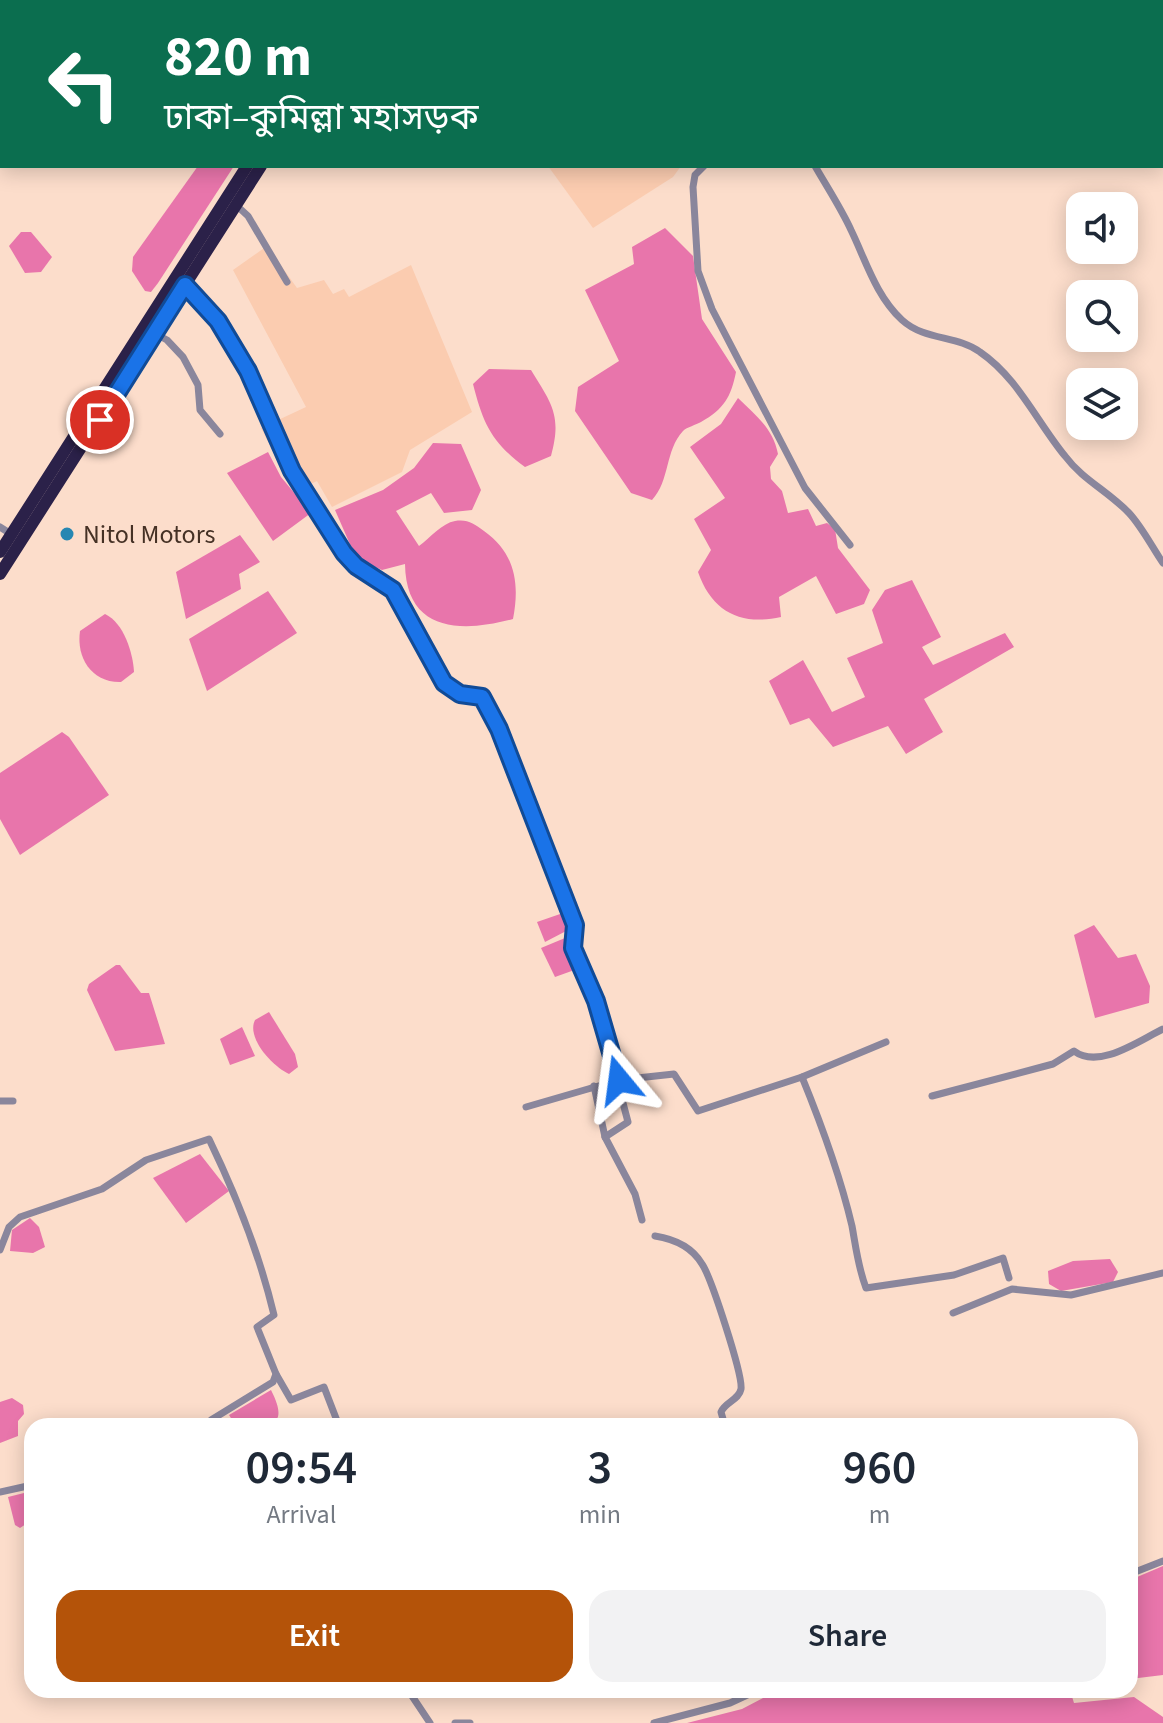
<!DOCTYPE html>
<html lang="en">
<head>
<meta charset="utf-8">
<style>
  body { margin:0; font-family:"Source Sans 3","Noto Sans Bengali",sans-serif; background:#f2f2f3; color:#1f2937; height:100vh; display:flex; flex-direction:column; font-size:30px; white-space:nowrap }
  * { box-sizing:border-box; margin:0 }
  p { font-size:26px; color:#747a83 }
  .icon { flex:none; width:44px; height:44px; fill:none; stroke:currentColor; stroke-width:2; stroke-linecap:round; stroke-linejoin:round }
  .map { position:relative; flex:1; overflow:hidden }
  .drawer { position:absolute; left:24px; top:1418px; width:1114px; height:280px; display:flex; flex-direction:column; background:#fff; border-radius:24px; box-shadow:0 4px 20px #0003 }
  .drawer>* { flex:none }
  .banner { position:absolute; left:0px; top:0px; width:1164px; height:168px; box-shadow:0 4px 20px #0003; background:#0b6e4f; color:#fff; overflow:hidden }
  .tools { position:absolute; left:1066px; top:192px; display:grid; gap:16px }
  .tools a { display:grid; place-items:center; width:72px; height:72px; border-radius:16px; background:#fff; box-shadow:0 4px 20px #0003; font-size:40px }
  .pin { position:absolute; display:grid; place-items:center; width:68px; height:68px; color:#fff; margin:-34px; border:4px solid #fff; border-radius:50%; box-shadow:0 2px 8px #0007 }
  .me { position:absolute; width:88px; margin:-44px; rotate:344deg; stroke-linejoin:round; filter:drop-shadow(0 0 6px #0008) }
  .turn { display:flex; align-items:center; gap:28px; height:168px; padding:0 32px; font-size:36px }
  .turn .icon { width:104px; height:104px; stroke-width:2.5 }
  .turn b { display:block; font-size:56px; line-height:68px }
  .eta { display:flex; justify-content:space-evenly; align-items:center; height:136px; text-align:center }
  .eta b { font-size:48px; font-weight:600; line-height:56px }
  .primary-button { display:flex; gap:16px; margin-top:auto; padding:16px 32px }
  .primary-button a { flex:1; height:92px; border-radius:24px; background:#b45309; color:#fff; font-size:32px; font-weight:600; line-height:92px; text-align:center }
  .primary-button a+a { background:#f2f2f3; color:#1f2937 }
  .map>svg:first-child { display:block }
  .built { fill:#fbccb0 }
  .water { fill:#e875ab }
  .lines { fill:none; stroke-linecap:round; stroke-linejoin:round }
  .street { stroke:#8a869c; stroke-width:7 }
  .highway { stroke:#2b2149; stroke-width:12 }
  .route-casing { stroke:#114b97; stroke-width:20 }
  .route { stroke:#1a73e8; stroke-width:14 }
  .poi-dot { fill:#2687b2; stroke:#fcddcb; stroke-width:3 }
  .labels { text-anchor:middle; stroke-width:8; stroke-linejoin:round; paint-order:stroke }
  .poi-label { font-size:26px; fill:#453125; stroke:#fcddcb; text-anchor:start }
</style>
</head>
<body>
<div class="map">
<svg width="1163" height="1723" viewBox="0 0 1163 1723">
  <rect width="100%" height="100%" fill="#fcddcb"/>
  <g class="built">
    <polygon points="548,166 681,166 673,177 593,228"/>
    <polygon points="267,246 297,288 324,280 333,294 344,289 349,297 411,265 472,412 410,450 402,472 332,507 317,481 294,492 261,428 306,407 233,270"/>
  </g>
  <g class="water">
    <polygon points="198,166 234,166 158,283 151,292 145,291 132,271 133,257"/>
    <path d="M665 228 693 256 702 319 736 372C731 397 724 409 701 422 696 425 687 427 683 431 665 450 670 481 652 500L631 493 575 411 578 387 619 361 585 290 634 264 632 247Z"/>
    <polygon points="21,232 31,232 52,257 41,272 25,273 9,246"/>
    <path d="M489 369 531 370C552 404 562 416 551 456L525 467C491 442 483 423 473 384Z"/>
    <path d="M738 398C756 416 773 428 778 454L770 467 771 479 782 491 788 513 808 509 816 526 827 523 835 529 838 548 870 590 864 604 836 614 816 576 779 597 781 617C741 626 712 612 698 572L711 550 694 519 725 498 690 447 721 424Z"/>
    <path d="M433 443 461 444 481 490 472 510 444 513 431 493 396 511 419 546C430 538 442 523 455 521 468 519 474 524 484 531 515 553 520 583 513 619 461 633 406 632 405 564L382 570 356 558 335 510 383 490 414 468Z"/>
    <polygon points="268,452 281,477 311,513 273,541 227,473"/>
    <polygon points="240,535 260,562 239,574 241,589 186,619 176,572"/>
    <polygon points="912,580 941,637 922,647 933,665 1005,633 1014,647 924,699 943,732 906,754 888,726 833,747 809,718 790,725 769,681 803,660 832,712 865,697 847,658 883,643 872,610 885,590"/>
    <polygon points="268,591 297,633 207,691 189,639"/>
    <path d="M105 614C124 623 133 653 134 672L121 682C92 683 76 658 80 631Z"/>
    <polygon points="62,732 69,737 109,795 20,855 0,819 0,773"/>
    <polygon points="563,913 570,929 545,942 537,922"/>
    <polygon points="1094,925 1118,958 1136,954 1150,986 1149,1003 1095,1018 1074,935"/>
    <polygon points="565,938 580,968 555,977 541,948"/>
    <polygon points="116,965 120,965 141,993 149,993 165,1044 115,1051 87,990 89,984"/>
    <path d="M269 1012 295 1054 298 1067 289 1074C273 1067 246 1038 255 1020Z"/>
    <polygon points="242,1027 255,1056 230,1065 220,1039"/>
    <polygon points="200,1154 229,1191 186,1223 153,1178"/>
    <polygon points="30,1218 39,1227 45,1247 33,1253 10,1251 12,1230"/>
    <polygon points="1110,1259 1118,1272 1113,1282 1061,1291 1049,1284 1048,1271 1073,1261"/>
    <path d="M271 1390C291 1429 268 1426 236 1426L229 1415Z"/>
    <polygon points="12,1398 23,1405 24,1414 18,1421 18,1436 0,1443 0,1402"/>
    <polygon points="32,1491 32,1520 20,1528 15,1525 8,1497"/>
    <polygon points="1163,1566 1163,1675 1130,1679 1130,1580"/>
    <polygon points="778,1690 1070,1690 1074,1703 1134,1697 1163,1717 1163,1723 687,1723 742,1709"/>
  </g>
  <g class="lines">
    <g class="street">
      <polyline points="635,0 636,2"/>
      <polyline points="701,0 702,2"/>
      <polyline points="704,166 695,175 693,187 698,271 712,309 805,488 850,545"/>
      <path d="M815 166C827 187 841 208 851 230 866 261 876 296 902 320 925 341 957 335 980 352 1018 378 1037 422 1065 456 1083 480 1108 491 1129 513 1142 527 1152 547 1163 563"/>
      <polyline points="236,205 248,216 287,282"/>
      <polyline points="185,285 218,321 248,371 292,471 344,553 356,566 393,590 444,683 460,694 482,697 499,729 575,925 573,948 596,1001 628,1122 605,1137 635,1194 642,1220"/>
      <polyline points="154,333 167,340 183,357 198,385 200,410 220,434"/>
      <polyline points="0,527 11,534"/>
      <path d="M802 1077C822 1126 840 1175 852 1226 856 1248 858 1267 866 1288L954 1275 1003 1258 1009 1278"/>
      <polyline points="594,1086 605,1137"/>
      <path d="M932 1096 1053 1064 1074 1051C1099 1070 1140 1040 1163 1029"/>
      <polyline points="0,1101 13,1101"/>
      <polyline points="526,1107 619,1080 674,1074 698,1111 802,1077 886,1042"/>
      <path d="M655 1236C674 1239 692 1247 702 1264 711 1277 743 1375 741 1389 739 1400 725 1402 721 1412L725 1426"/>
      <path d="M0 1250 9 1227 20 1217 102 1189 146 1160 209 1139C237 1197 259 1252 274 1315L257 1327 276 1374 273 1382 211 1420 210 1426"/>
      <polyline points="953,1313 1012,1289 1071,1295 1163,1273"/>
      <polyline points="276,1374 291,1400 324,1387 339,1426"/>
      <polyline points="0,1492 32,1485"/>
      <polyline points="1130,1574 1163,1561"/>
      <polyline points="408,1690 430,1723"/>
      <polyline points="455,1723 470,1723"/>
      <polyline points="654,1723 730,1703 758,1690"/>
    </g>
    <g class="highway">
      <polyline points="353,2 354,0"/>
      <polyline points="366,2 367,0"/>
      <polyline points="0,552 247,166"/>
      <polyline points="0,574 261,166"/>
    </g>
  </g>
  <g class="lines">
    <g class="route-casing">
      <polyline id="route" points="100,420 185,285 218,321 248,371 292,471 344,553 356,566 393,590 444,683 460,694 482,697 499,729 575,925 573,948 596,1001 619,1080"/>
    </g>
    <use href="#route" class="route"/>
  </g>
  <circle class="poi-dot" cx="67" cy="534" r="8"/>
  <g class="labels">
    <g class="poi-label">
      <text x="83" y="543">Nitol Motors</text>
    </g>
  </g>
</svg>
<div class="tools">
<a><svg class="icon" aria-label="sound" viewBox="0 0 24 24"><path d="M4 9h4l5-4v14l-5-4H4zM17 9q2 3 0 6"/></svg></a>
<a><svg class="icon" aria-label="search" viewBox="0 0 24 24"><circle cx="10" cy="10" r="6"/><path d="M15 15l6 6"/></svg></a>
<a><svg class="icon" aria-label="layers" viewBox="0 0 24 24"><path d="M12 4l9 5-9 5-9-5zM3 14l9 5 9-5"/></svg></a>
</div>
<div class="pin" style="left:100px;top:420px;background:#d93025"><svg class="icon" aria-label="arrive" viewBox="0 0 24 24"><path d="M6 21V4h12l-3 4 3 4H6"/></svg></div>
<svg class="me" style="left:619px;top:1080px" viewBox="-20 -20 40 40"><path d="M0-17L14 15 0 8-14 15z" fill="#1a73e8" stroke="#fff" stroke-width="4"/></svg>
<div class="banner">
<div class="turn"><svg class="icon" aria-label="left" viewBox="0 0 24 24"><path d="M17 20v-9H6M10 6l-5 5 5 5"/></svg><div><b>820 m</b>ঢাকা–কুমিল্লা মহাসড়ক</div></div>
</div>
<section class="drawer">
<div class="eta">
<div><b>09:54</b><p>Arrival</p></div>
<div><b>3</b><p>min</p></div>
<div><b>960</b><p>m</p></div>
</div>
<div class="primary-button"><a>Exit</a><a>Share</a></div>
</section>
</div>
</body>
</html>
